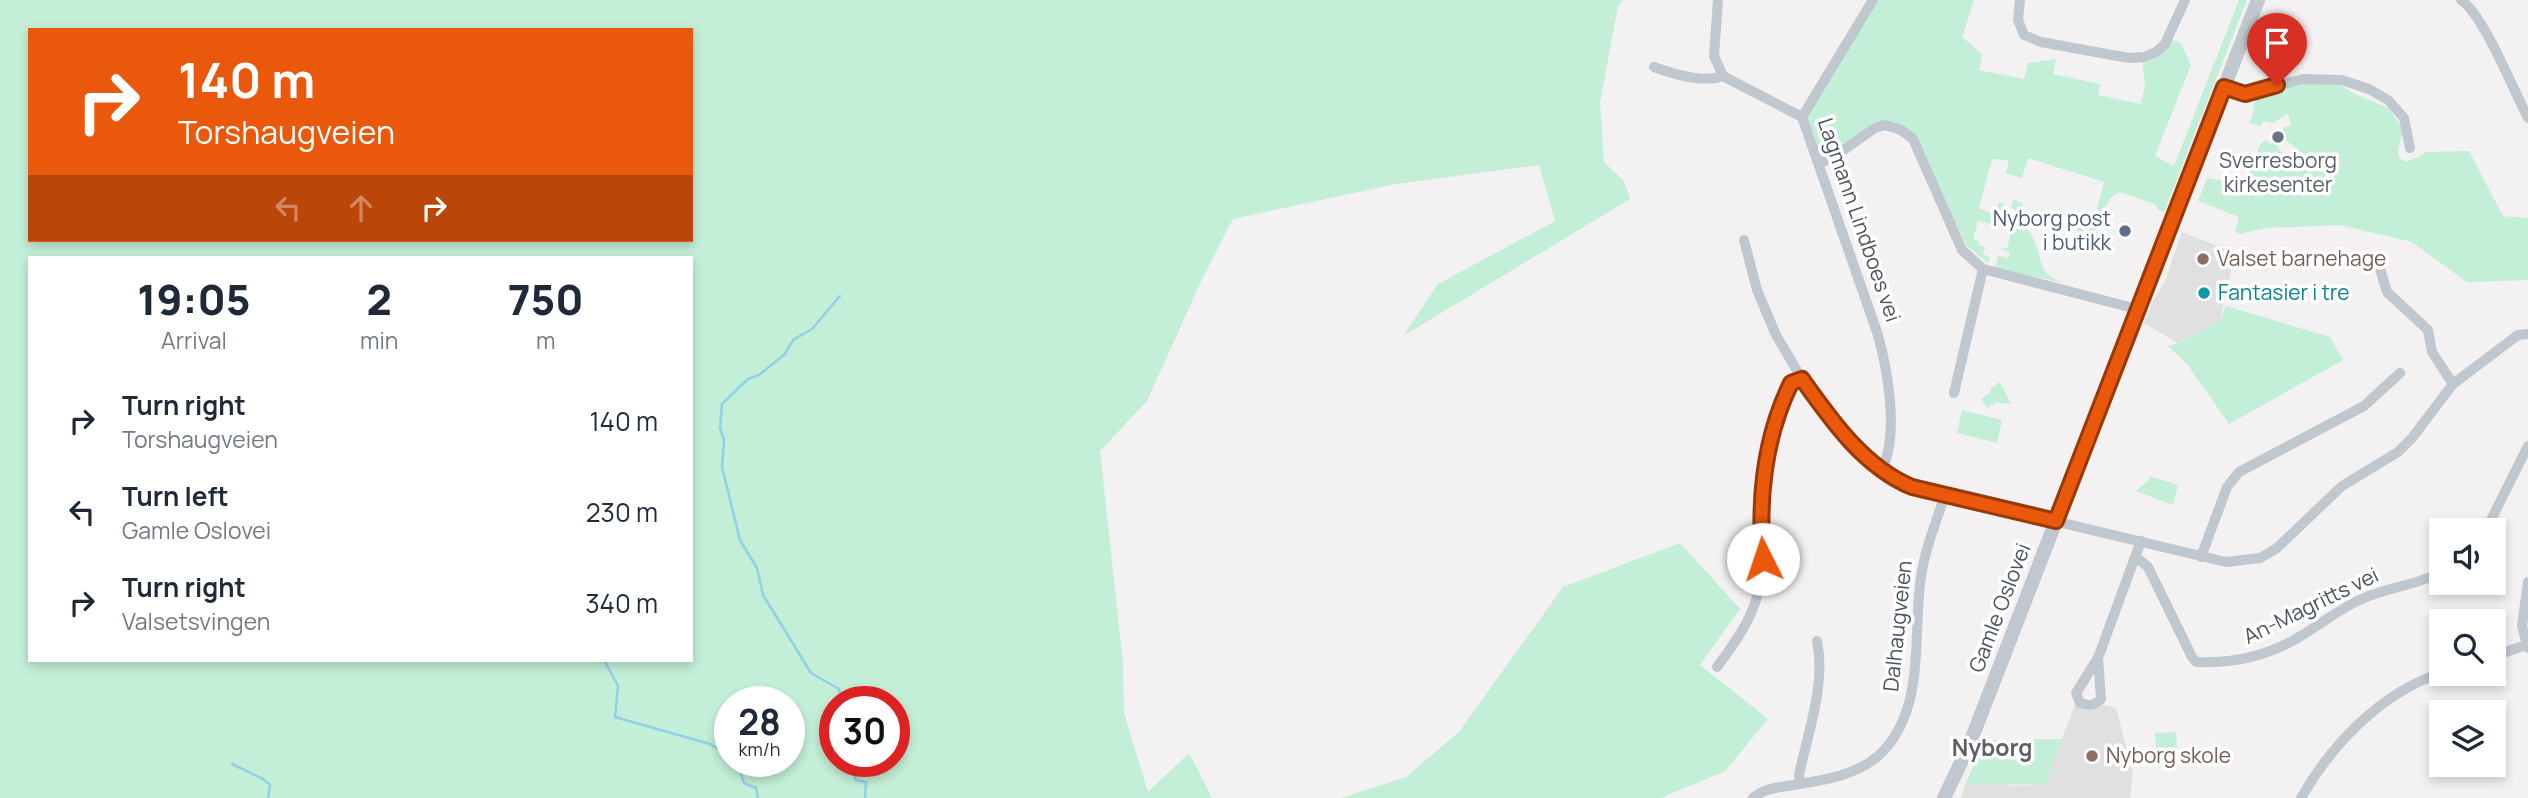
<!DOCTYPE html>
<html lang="en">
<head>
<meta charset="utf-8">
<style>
  body { margin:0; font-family:Manrope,sans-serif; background:#f6f6f7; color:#1f2937; height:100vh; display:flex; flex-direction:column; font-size:26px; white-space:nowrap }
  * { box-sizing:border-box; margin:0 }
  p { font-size:23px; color:#747a83 }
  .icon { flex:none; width:38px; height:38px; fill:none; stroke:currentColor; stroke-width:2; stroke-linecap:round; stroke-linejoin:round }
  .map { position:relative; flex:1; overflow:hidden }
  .side { position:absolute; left:28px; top:256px; width:665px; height:406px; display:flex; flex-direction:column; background:#fff; border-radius:0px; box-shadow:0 4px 10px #0003 }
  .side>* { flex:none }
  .top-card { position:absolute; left:28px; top:28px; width:665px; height:214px; border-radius:0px; box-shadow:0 4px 10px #0003; background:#ea580c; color:#fff; overflow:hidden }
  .fabs { position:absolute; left:2429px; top:518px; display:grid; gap:14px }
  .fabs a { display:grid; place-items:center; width:77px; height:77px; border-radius:0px; background:#fff; box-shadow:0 4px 10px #0003; font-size:35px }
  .speed { position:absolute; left:714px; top:686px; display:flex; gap:14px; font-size:35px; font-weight:700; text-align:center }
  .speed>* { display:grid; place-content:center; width:91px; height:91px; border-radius:50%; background:#fff; box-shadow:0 4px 10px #0003; line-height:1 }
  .speed small { font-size:18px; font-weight:400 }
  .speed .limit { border:10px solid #d22; background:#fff; color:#111 }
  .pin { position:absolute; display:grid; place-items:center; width:60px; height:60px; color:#fff; margin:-72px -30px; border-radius:50% 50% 50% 0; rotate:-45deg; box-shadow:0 0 7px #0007 }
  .pin .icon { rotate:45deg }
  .me { position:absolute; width:77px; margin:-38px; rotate:356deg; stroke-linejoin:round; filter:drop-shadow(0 0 5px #0008) }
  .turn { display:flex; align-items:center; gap:24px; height:147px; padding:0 35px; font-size:32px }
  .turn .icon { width:91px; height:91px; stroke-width:2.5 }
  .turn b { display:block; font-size:49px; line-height:60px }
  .lanes { display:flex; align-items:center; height:66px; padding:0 35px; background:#0003; justify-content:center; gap:35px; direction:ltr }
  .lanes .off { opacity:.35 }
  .eta { display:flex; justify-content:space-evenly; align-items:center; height:119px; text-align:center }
  .eta b { font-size:42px; font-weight:800; line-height:49px }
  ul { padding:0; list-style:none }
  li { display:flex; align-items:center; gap:21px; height:91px; padding:0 35px }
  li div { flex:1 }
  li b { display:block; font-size:26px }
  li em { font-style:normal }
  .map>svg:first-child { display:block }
  .education { fill:#e1e0e0 }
  .green { fill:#c3eed7; fill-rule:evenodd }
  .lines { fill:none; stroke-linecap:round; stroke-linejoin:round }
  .stream { stroke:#92d0e9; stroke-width:2.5 }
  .minor { stroke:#c0c7cf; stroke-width:10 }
  .tertiary { stroke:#c0c7cf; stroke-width:14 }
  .route-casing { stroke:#983908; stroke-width:18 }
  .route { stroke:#ea580c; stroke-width:12 }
  .worship-dot { fill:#6b7280; stroke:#fff; stroke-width:2.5 }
  .service-dot { fill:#5c6f8a; stroke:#fff; stroke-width:2.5 }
  .education-dot { fill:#8d6e63; stroke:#fff; stroke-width:2.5 }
  .culture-dot { fill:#0f9aa8; stroke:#fff; stroke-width:2.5 }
  .labels { text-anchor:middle; stroke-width:7; stroke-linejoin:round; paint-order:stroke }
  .worship-label { font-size:21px; fill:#5b616d; stroke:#fff }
  .service-label { font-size:21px; fill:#4e5e75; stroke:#fff; text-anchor:end }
  .street-label { font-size:21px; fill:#4a535e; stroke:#fff }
  .education-label { font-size:21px; fill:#785e54; stroke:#fff; text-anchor:start }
  .culture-label { font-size:21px; fill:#0d838f; stroke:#fff; text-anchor:start }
  .neighbourhood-label { font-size:23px; font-weight:bold; fill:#5e6166; stroke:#fff }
</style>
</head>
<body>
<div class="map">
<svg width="2528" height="798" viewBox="0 0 2528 798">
  <rect width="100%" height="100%" fill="#f3f1f1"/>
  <g class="education">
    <polygon points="2182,232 2235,253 2220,320 2178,343 2144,323 2152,303 2165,281"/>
    <polygon points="2077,699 2116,708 2133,773 2130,798 1961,798 1965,785 1992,782 2012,786 2045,784"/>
  </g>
  <g class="green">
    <path d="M0 0H1623L1618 6 1600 103 1604 162 1624 181 1630 199 1403 336 1438 284 1555 221 1539 165 1395 184 1233 219 1203 277 1147 401 1100 451 1123 663 1124 713 1148 792 1189 753 1212 798H0ZM30 30H691V240H30ZM30 257H691V660H30ZM730 702H789V761H730ZM835 702H894V761H835Z"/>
    <polygon points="1873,0 1974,0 1962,37 1982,54 1979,70 2024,79 2028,63 2056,59 2053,74 2100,84 2098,95 2141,104 2145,85 2142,57 2169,39 2181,43 2191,65 2155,156 2174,166 2239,0 2247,0 2164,212 2158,210 2155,204 2120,192 2110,198 2090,241 2087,238 2091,222 2094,222 2104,182 2028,158 2022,178 2006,173 2009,160 1992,159 1979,208 1995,215 1999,202 2004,203 1998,226 1978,221 1973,239 1979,241 1979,245 1985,247 1983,254 1990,258 1988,263 1967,246 1913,139 1885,125 1819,163 1802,117"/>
    <polygon points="2304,83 2341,85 2353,93 2388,108 2403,129 2398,150 2399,158 2407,162 2427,152 2469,151 2503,216 2528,218 2528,280 2467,282 2412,242 2340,225 2266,228 2239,234 2235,231 2239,217 2198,201 2207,178 2239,184 2246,181 2260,145 2265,140 2271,144 2275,141 2287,162 2301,153 2285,139 2283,128 2291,125 2288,114 2273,123 2263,121 2261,126 2248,123 2252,117 2256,95"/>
    <polygon points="2013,200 2023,203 2021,212 2053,221 2058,211 2082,217 2085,222 2082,237 2076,235 2079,222 2073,220 2071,223 2062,221 2059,232 2030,225 2011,207"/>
    <path d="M2010 211C2018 219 2026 227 2032 236 2045 261 2035 276 2069 284L2000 269 1996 267 1998 256 2008 258 2010 252 2000 249 2007 248 2012 230 2005 228 2006 224 2010 225 2011 220 2008 219Z"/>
    <polygon points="2226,306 2330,337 2343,360 2229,424 2187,364 2168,346 2179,343 2220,320"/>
    <polygon points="2000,382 2011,404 1996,402 1987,408 1981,399 1990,393 1991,388"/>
    <polygon points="1962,410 2002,420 1997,443 1957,433"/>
    <polygon points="2150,476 2178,485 2173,505 2136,491 2148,481"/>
    <polygon points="1680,543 1740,609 1700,665 1768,719 1725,771 1661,798 1341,798 1406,777 1459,732 1563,587"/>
    <polygon points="2176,732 2178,766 2158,767 2155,733"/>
    <path d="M2062 739 2045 784C2018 786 1992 782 1965 785L1985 740Z"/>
  </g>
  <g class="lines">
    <g class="stream">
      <polyline points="840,296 812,329 793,340 785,354 759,375 748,379 722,404 720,428 724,440 722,467 740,540 757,568 763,595 811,673 839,689 843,702"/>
      <polyline points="604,660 618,686 615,717 710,744 730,756"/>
      <polyline points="736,761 739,767"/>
      <polyline points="849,761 856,780 866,782 865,798"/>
      <polyline points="232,764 263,779 270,785 268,798"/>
      <polyline points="741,774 744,783 756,788 758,798"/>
    </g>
    <g class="minor">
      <polyline points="1718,0 1714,56 1723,76 1802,117"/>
      <path d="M1873 0 1802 117 1878 335C1888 372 1899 434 1882 470"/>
      <polyline points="2020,0 2018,20 2024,35 2041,42 2112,55 2130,58 2144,57 2156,52 2165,44 2185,0"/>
      <path d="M2461 0C2484 15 2513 90 2528 118"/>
      <path d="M1654 67C1673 74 1704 83 1723 76"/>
      <polyline points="2224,87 2245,94 2303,79 2342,80 2369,89 2388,100 2404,118 2410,148"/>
      <polyline points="1819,163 1834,157 1875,128 1885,125 1901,130 1913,139 1962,250 1983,269 2137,309"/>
      <polyline points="1744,240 1757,290 1776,335 1802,379 1834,425 1895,479 1912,487 1945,495 2226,562 2260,558 2277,548 2342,486 2398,452 2412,438 2453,384 2518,335 2528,334"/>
      <polyline points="2378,262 2387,292 2428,330 2432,352 2453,384"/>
      <polyline points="1954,393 1983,269"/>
      <polyline points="2486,530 2528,446"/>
      <polyline points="2201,557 2227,487 2239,472 2364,406 2400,373"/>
      <path d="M2135 559 2141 561 2148 567 2192 657 2196 662C2235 664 2270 656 2304 634 2326 621 2340 608 2364 598 2389 587 2418 585 2441 572"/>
      <polyline points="2528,582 2522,626 2528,648"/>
      <polyline points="2494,656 2526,645"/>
      <path d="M2098 658 2101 699C2094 706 2090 706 2080 703L2076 693 2098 658 2141 541"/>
      <path d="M1717 667C1734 644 1751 621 1758 593 1763 570 1761 551 1761 529 1760 478 1769 429 1791 383L1802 379"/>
      <path d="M1800 783 1799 775C1808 732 1826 684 1817 641"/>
      <path d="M1753 798C1763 789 1775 788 1787 786 1818 781 1854 777 1878 756 1927 712 1912 636 1921 577 1925 549 1936 522 1945 495"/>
      <path d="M2301 798C2331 745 2382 692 2441 673"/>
    </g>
    <polyline class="tertiary" points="1944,798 1968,748 2258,0"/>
  </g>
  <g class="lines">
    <g class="route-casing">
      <path id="route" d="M1763 559C1758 498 1764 438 1791 383L1802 379C1831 420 1864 467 1912 487L2056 521 2224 87 2245 94 2277 85"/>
    </g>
    <use href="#route" class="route"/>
  </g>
  <circle class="worship-dot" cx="2278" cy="137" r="7"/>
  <circle class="service-dot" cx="2125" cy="231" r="7"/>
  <g class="education-dot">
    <circle cx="2203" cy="259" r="7"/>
    <circle cx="2092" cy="756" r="7"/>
  </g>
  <circle class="culture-dot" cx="2204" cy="293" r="7"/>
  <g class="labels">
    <g class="worship-label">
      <text x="2278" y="168">Sverresborg<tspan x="2278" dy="24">kirkesenter</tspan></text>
    </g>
    <g class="service-label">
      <text x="2111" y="226">Nyborg post<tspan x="2111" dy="24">i butikk</tspan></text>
    </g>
    <g class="street-label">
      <text transform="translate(1859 220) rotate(71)" y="7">Lagmann Lindboes vei</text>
      <text transform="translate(2311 606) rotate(-26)" y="7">An-Magritts vei</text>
      <text transform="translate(2000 608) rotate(-69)" y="7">Gamle Oslovei</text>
      <text transform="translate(1898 626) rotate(-84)" y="7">Dalhaugveien</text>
    </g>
    <g class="education-label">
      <text x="2217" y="266">Valset barnehage</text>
      <text x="2106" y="763">Nyborg skole</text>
    </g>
    <g class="culture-label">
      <text x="2218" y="300">Fantasier i tre</text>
    </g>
    <g class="neighbourhood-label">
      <text x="1992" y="756">Nyborg</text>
    </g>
  </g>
</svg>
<div class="fabs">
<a><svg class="icon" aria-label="sound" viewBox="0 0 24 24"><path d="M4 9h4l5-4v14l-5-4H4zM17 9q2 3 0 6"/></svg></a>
<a><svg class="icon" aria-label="search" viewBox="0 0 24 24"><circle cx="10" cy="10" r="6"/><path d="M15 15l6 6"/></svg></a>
<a><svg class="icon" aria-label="layers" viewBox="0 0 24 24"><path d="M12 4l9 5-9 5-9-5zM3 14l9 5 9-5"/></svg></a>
</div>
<div class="speed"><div>28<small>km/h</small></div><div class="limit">30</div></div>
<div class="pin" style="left:2277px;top:85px;background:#d93025"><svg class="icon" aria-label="arrive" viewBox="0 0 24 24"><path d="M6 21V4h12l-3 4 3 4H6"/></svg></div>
<svg class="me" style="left:1763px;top:559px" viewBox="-20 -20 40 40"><circle r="19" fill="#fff"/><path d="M0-13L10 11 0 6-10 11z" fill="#ea580c"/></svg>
<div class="top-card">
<div class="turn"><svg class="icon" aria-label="right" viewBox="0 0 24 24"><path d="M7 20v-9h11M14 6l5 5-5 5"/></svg><div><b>140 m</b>Torshaugveien</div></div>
<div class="lanes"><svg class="icon off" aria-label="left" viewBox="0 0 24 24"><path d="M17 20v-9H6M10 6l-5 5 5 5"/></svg><svg class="icon off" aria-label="ahead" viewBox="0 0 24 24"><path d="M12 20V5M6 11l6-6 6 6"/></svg><svg class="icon" aria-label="right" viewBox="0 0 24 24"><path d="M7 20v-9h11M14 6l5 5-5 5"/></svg></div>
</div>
<section class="side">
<div class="eta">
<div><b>19:05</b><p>Arrival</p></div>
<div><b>2</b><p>min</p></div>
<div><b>750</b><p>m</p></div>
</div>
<ul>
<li><svg class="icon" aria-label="right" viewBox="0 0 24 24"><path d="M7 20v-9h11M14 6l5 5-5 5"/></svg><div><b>Turn right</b><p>Torshaugveien</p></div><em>140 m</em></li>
<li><svg class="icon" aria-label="left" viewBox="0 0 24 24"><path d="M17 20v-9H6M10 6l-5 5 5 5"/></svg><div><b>Turn left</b><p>Gamle Oslovei</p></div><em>230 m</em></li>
<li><svg class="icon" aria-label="right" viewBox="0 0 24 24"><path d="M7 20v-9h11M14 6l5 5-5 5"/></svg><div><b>Turn right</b><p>Valsetsvingen</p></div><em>340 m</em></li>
</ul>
</section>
</div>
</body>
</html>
